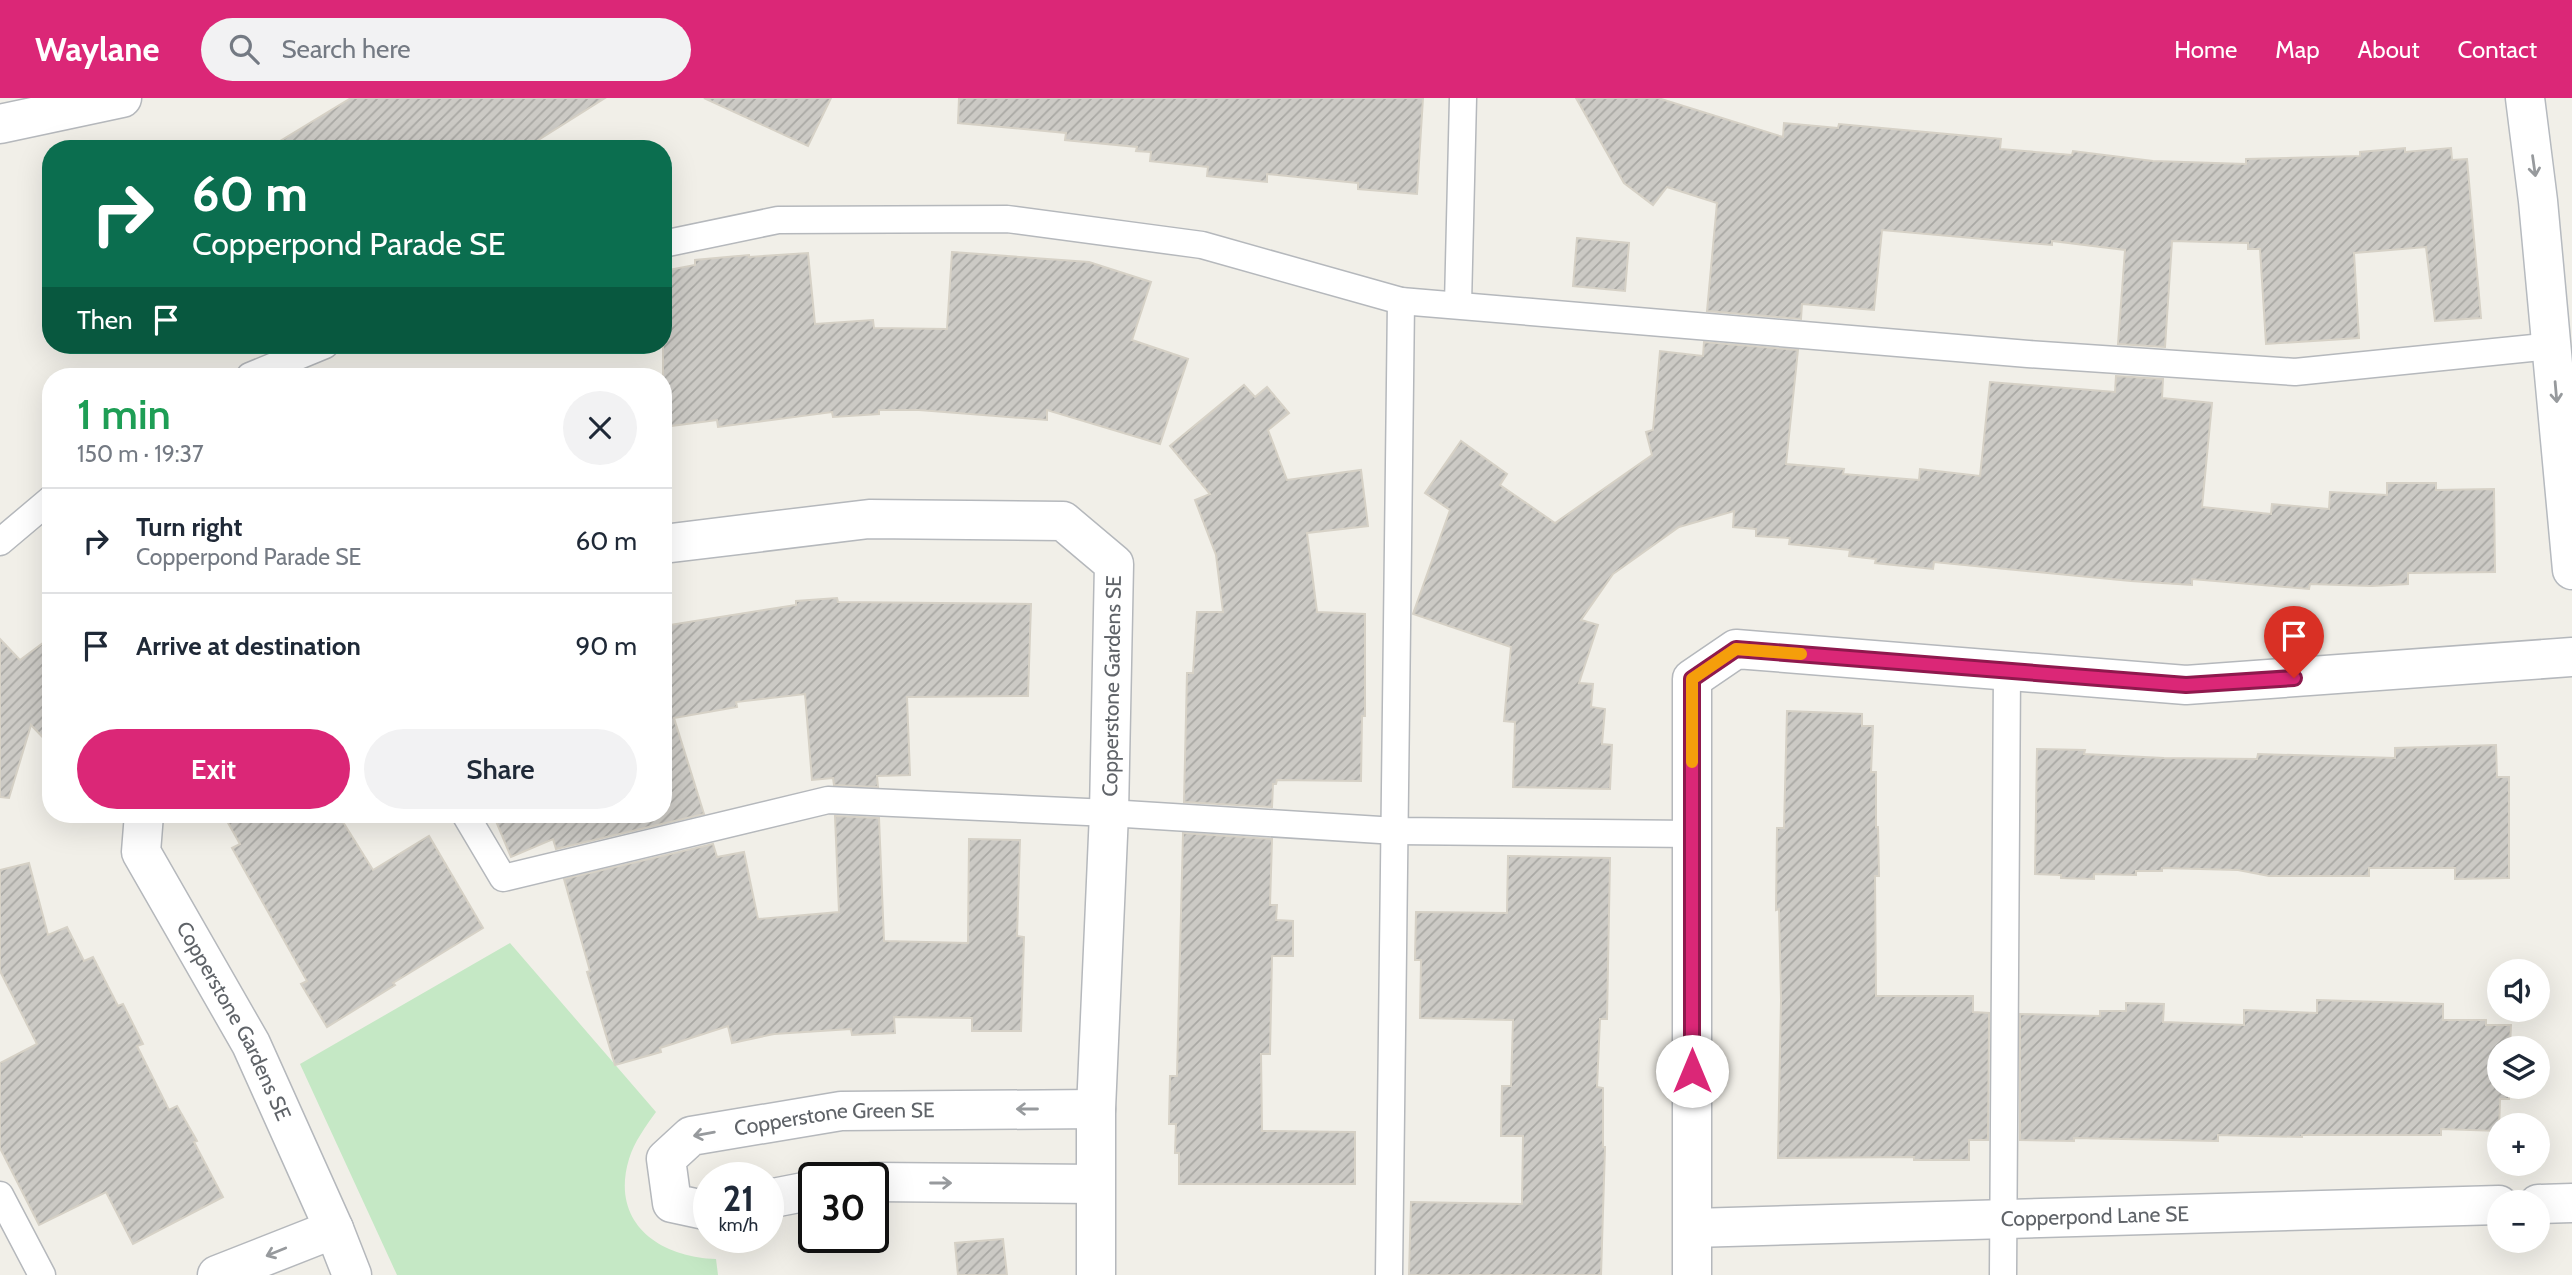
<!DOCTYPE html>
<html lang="en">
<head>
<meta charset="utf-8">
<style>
  body { margin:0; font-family:Cabin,sans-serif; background:#f2f2f3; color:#1f2937; height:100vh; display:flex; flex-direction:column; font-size:26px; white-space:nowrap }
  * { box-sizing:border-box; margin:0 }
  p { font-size:23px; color:#747a83 }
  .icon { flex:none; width:38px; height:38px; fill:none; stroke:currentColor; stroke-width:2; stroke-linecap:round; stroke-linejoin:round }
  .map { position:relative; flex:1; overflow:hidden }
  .details { position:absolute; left:42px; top:270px; width:630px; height:455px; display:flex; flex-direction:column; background:#fff; border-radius:28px; box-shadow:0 7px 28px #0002 }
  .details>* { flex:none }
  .hud { position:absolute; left:42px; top:42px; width:630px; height:214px; border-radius:28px; box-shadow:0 7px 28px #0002; background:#0b6e4f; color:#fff; overflow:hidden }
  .tools { position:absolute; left:2487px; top:861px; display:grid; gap:14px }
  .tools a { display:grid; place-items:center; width:63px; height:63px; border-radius:50%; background:#fff; box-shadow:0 7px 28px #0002; font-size:35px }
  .speed { position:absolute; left:693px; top:1064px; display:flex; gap:14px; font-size:35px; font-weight:700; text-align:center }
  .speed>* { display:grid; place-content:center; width:91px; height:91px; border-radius:50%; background:#fff; box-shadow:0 7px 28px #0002; line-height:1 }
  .speed small { font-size:18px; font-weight:400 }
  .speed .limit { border:4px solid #111; border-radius:10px; background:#fff; color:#111 }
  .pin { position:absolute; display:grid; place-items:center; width:60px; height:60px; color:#fff; margin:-72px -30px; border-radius:50% 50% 50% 0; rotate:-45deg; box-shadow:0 0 7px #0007 }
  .pin .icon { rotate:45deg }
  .me { position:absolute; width:77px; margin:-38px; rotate:0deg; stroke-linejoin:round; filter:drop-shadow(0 0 5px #0008) }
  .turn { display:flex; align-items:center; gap:24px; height:147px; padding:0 35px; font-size:32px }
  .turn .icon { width:91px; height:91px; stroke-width:2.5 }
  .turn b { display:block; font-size:49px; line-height:60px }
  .then { display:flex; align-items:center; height:66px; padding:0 35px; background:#0003; gap:14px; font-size:26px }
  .round { display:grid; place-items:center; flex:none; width:74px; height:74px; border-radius:37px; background:#f2f2f3 }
  .headline { display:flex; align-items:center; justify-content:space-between; height:119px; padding:0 35px }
  h1 { font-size:42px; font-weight:600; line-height:52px; color:#1e9e55 }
  .button { display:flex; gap:14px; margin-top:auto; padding:14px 35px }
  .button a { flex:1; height:80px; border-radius:42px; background:#db2777; color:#fff; font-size:28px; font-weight:600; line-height:80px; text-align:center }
  .button a+a { background:#f2f2f3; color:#1f2937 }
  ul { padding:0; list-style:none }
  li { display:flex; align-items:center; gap:21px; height:105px; padding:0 35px; border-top:2px solid #e0e1e3 }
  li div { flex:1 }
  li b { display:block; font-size:26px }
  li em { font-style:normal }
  header { display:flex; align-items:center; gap:42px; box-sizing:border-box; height:98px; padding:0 35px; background:#db2777; color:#fff }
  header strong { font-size:33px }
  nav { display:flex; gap:38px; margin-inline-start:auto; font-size:24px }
  .search { width:490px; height:63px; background:#f2f2f3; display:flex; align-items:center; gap:18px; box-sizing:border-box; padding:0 24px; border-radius:38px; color:#747a83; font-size:26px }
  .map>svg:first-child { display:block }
  .park { fill:#c5e8c5 }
  .building { fill:url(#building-hatch); stroke:#d6d1c6; stroke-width:2 }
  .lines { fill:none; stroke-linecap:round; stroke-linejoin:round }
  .lane-casing { stroke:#b5b8bc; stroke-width:29 }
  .street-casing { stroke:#b5b8bc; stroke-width:41 }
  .secondary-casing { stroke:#b6babf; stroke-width:41 }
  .lane { stroke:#fff; stroke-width:26 }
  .street { stroke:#fff; stroke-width:38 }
  .secondary { stroke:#fff; stroke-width:38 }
  .oneway { stroke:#979a9d }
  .route-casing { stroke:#8e194d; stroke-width:18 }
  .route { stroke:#db2777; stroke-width:12 }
  .slow { stroke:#f59e0b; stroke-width:12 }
  .labels { text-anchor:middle; stroke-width:7; stroke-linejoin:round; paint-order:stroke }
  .street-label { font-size:21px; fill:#5f6368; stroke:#fff }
</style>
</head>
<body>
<header>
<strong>Waylane</strong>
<div class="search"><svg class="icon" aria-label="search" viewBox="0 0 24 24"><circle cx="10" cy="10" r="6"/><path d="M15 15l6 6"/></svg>Search here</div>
<nav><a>Home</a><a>Map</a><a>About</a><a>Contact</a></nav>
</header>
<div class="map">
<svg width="2572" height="1177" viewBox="0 0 2572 1177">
  <defs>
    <pattern id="building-hatch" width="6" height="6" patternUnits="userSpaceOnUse" patternTransform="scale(1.75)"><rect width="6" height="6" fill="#cccac5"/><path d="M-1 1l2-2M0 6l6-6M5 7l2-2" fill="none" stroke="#a9a8a4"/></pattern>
  </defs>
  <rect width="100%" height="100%" fill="#f1efe8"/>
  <path class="park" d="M510 845 656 1014C646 1028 634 1044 629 1061 610 1124 658 1159 716 1161L718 1177H397L300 966Z"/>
  <g class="building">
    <polygon points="351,0 605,0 524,51 267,51"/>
    <polygon points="704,0 831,0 808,48"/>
    <polygon points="959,0 1423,0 1417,96 1358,91 1358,85 1267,76 1267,84 1207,78 1208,69 1150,63 1151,54 1136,53 1137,49 1065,42 1066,35 958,25"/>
    <polygon points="1576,0 1658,0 1783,39 1784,25 1838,30 1839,26 2001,41 2000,51 2072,57 2073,53 2153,63 2246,66 2246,61 2360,58 2360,54 2405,50 2405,54 2451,50 2452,62 2467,61 2481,220 2435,223 2426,149 2354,155 2359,240 2266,246 2260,151 2248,151 2248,145 2172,143 2165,249 2118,246 2125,152 2052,143 2052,147 1882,132 1874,212 1802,206 1801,221 1707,213 1717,105 1667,89 1653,107 1624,85"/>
    <polygon points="1577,140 1629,145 1625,193 1573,188"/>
    <polygon points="952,154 1089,164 1151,184 1132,242 1188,261 1160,346 1047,312 1047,322 919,312 879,312 879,316 833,319 832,314 718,329 717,322 663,329 663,173 695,167 695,162 749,157 749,159 808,155 815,226 873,222 874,230 947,231"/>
    <polygon points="1704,244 1798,252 1786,366 1844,371 1843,376 1919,382 1920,371 1980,378 1990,284 2115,294 2116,278 2163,281 2162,300 2212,305 2202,409 2271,416 2272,406 2329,411 2330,394 2387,397 2387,385 2436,385 2436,392 2494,391 2495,474 2408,475 2408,486 2372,488 2310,486 2309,491 2192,481 2192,487 2131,483 1934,464 1933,471 1875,465 1876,461 1849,458 1850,452 1789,446 1790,440 1756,438 1756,431 1733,429 1734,413 1679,429 1613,476 1581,522 1598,527 1579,585 1593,586 1591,609 1605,611 1602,646 1612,647 1610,691 1513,689 1515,624 1504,623 1511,549 1413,516 1450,412 1425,395 1461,343 1507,376 1500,387 1555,425 1652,357 1646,334 1653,332 1660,253 1703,258"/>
    <polygon points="1244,287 1255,299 1267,289 1289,315 1268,332 1287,382 1361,372 1368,428 1307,435 1317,514 1365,516 1365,618 1362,618 1361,683 1277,682 1276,686 1273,686 1272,709 1184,704 1187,575 1193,575 1197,514 1223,514 1216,457 1195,402 1210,396 1170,348"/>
    <polygon points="837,500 838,504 1031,506 1028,598 907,599 910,677 877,678 878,689 834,687 833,680 812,682 805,596 736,604 737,609 674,620 704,716 556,751 553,741 511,759 493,716 663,716 663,528 796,507 796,503"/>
    <polygon points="51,539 51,648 31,627 9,700 0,699 0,541 20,562"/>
    <polygon points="1787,613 1862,616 1862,628 1873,628 1871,674 1876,674 1876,729 1878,729 1879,778 1875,778 1876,898 1973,898 1973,914 1989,915 1988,1042 1969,1042 1969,1062 1914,1062 1914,1059 1778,1060 1781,902 1779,811 1776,812 1777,730 1784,730"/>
    <polygon points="2496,647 2497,679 2509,679 2509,780 2455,781 2455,770 2369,770 2369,778 2269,778 2238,772 2162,770 2162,773 2136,773 2136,777 2094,776 2094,781 2061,780 2061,777 2035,776 2037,651 2085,652 2084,656 2164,660 2257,661 2258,656 2395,660 2395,650"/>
    <polygon points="223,716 338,716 373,772 429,738 483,830 393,885 395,887 327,929 301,886 307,883 232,750 240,746"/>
    <polygon points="835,718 879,720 884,843 968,845 969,741 1020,742 1017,838 1024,839 1021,933 972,933 972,920 894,919 895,935 852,937 851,931 774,936 732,945 728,928 660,950 661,954 615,967 587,874 590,873 564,781 713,746 717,759 744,754 758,821 839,814"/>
    <polygon points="1183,735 1272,741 1270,807 1277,807 1276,822 1293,823 1293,858 1272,858 1270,956 1261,956 1262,1033 1355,1034 1355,1086 1179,1086 1179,1055 1175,1055 1176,1026 1169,1026 1170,978 1177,978"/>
    <polygon points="1508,758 1610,760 1607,921 1600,921 1597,989 1603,990 1603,1049 1605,1049 1601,1177 1409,1177 1411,1104 1522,1106 1523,1038 1501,1038 1502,988 1511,988 1513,922 1420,920 1421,862 1415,862 1416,814 1507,815"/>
    <polygon points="29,765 48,837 67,829 84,863 93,859 118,908 123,906 143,946 137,948 169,1012 177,1008 197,1043 194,1044 223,1099 133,1146 106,1094 39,1127 0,1050 0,965 37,946 0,873 0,772"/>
    <polygon points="2317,902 2443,906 2443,922 2486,922 2486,927 2511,927 2510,950 2499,950 2499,989 2509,989 2509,1001 2500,1001 2499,1033 2441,1031 2441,1037 2302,1037 2302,1039 2218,1037 2218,1043 2074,1040 2074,1043 2020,1042 2020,916 2100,918 2100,913 2126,913 2126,905 2164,906 2163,924 2244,927 2244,912 2317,915"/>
    <polygon points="1003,1141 1007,1177 958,1177 955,1145"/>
  </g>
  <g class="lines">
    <g class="lane-casing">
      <g id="lane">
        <polyline points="663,146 778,122 1007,121 1202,147 1401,203 2028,256 2295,274 2552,248"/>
        <polyline points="1458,206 1463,0"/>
        <polyline points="250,278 325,247"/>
        <polyline points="0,444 51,401"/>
        <polyline points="465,716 503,780 828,702 1109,715 1396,733 1692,736"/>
        <polyline points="0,1097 42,1177"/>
        <polyline points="1389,1177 1401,203"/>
        <polyline points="2003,1177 2007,573"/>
      </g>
    </g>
    <g class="street-casing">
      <g id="street">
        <polyline points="0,26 122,0"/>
        <polyline points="663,446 869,421 1063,423 1114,466 1109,715 1096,1011 1096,1177"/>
        <path id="s1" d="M144 716 141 754 251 946 334 1131 352 1177"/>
        <polyline points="873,1084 1095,1086"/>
        <polyline points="768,1101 814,1092"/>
        <polyline points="2538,1106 2572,1105"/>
        <path id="s2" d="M709 1113 672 1105 666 1061 691 1038 841 1013 1096 1011"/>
        <path id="s3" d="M1693 1130 2499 1107"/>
        <polyline points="217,1177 334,1131"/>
        <polyline points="1692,1177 1692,581 1736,551 2186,587 2572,559"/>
      </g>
    </g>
    <g class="secondary-casing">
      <polyline id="secondary" points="2525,0 2538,103 2572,472"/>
    </g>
    <use href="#lane" class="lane"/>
    <use href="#street" class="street"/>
    <use href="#secondary" class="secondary"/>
  </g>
  <defs><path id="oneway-shaft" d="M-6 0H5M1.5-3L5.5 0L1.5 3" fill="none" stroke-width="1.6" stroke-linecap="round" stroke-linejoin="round" transform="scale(1.75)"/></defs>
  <g class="oneway">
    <use href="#oneway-shaft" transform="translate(2534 68) rotate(82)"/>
    <use href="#oneway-shaft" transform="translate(2556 294) rotate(85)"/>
    <use href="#oneway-shaft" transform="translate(1027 1011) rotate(180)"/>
    <use href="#oneway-shaft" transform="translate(704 1036) rotate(170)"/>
    <use href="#oneway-shaft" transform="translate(941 1085)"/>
    <use href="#oneway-shaft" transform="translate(276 1154) rotate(158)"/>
  </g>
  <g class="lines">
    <g class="route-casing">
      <polyline id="route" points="1692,973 1692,581 1736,551 2186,587 2294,580"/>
    </g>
    <use href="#route" class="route"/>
    <polyline class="slow" points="1692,664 1692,581 1736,551 1801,556"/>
  </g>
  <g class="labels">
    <g class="street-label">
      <text transform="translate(1112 588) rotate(-89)" y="7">Copperstone Gardens SE</text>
      <text dy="7" stroke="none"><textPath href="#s1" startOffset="231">Copperstone Gardens SE</textPath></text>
      <text dy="7" stroke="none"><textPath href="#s2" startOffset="261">Copperstone Green SE</textPath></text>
      <text dy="7" stroke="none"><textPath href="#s3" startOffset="402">Copperpond Lane SE</textPath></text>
    </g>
  </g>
</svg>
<div class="tools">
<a><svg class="icon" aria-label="sound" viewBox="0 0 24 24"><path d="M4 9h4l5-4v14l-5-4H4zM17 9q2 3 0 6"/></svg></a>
<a><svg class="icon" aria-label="layers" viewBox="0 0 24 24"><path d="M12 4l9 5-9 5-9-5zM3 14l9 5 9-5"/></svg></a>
<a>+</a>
<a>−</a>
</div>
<div class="speed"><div>21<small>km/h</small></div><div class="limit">30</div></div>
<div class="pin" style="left:2294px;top:580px;background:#d93025"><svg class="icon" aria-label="arrive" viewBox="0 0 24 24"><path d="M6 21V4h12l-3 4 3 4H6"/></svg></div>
<svg class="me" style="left:1692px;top:973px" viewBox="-20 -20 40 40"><circle r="19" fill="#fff"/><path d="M0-13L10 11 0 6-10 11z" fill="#db2777"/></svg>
<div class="hud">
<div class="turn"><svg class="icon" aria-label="right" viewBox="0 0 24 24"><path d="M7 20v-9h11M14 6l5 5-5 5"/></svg><div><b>60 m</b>Copperpond Parade SE</div></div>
<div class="then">Then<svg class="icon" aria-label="arrive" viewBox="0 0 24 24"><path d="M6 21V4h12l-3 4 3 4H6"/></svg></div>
</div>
<section class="details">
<div class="headline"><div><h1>1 min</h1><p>150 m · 19:37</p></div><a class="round"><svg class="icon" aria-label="close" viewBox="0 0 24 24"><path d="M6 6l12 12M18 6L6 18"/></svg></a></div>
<ul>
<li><svg class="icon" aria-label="right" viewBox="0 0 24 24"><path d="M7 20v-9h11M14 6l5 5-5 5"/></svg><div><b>Turn right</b><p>Copperpond Parade SE</p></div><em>60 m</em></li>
<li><svg class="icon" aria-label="arrive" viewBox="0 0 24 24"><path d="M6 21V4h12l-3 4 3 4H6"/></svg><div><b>Arrive at destination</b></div><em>90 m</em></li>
</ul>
<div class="button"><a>Exit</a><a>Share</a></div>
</section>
</div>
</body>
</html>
